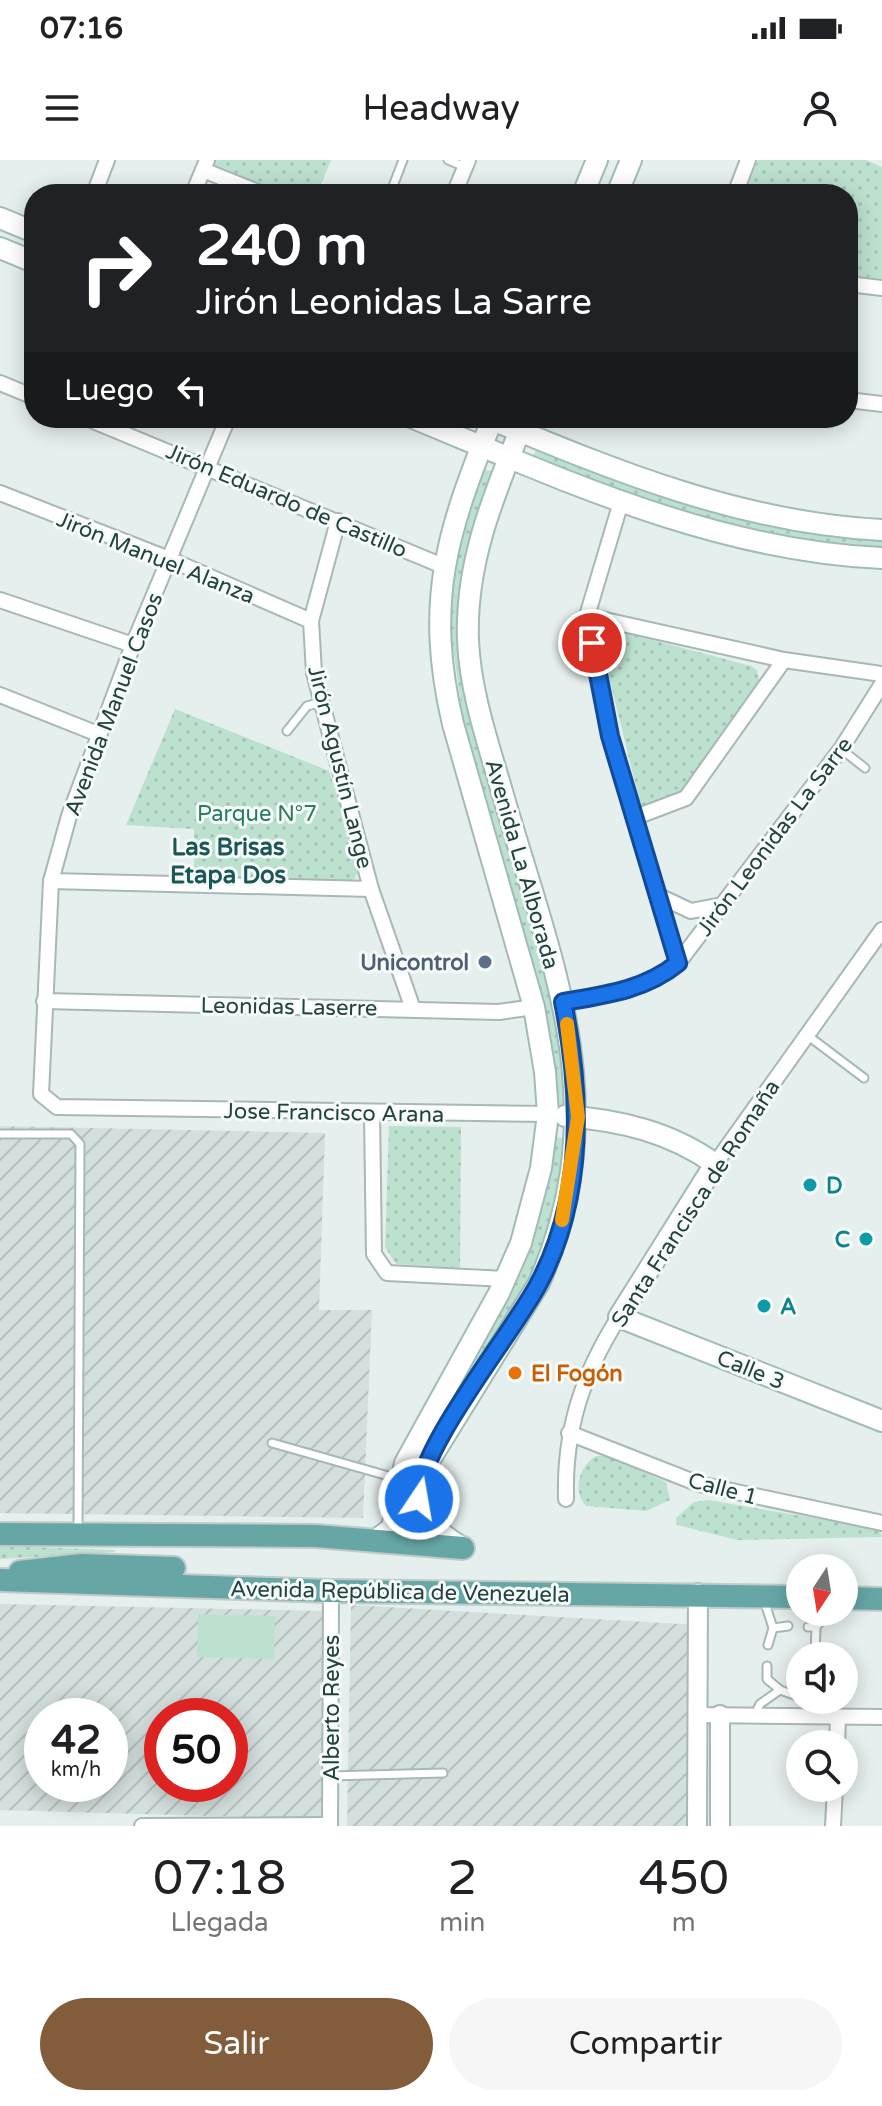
<!DOCTYPE html>
<html lang="es">
<head>
<meta charset="utf-8">
<style>
  body { margin:0; font-family:"Varela Round",sans-serif; background:#f6f6f6; color:#202124; height:100vh; display:flex; flex-direction:column; font-size:30px; white-space:nowrap }
  * { box-sizing:border-box; margin:0 }
  p { font-size:26px; color:#757577 }
  .icon { flex:none; width:44px; height:44px; fill:none; stroke:currentColor; stroke-width:2; stroke-linecap:round; stroke-linejoin:round }
  .map { position:relative; height:1666px; overflow:hidden }
  .drawer { display:flex; flex-direction:column; background:#fff; flex:1 }
  .drawer>* { flex:none }
  .hud { position:absolute; left:24px; top:24px; width:834px; height:244px; border-radius:32px; box-shadow:0 4px 20px #0003; background:#202124; color:#fff; overflow:hidden }
  .needle { width:52px; rotate:192deg }
  .controls { position:absolute; left:786px; top:1394px; display:grid; gap:16px }
  .controls a { display:grid; place-items:center; width:72px; height:72px; border-radius:50%; background:#fff; box-shadow:0 4px 20px #0003; font-size:40px }
  .speed { position:absolute; left:24px; top:1538px; display:flex; gap:16px; font-size:40px; font-weight:700; text-align:center }
  .speed>* { display:grid; place-content:center; width:104px; height:104px; border-radius:50%; background:#fff; box-shadow:0 4px 20px #0003; line-height:1 }
  .speed small { font-size:20px; font-weight:400 }
  .speed .limit { border:12px solid #d22; background:#fff; color:#111 }
  .pin { position:absolute; display:grid; place-items:center; width:68px; height:68px; color:#fff; margin:-34px; border:4px solid #fff; border-radius:50%; box-shadow:0 2px 8px #0007 }
  .me { position:absolute; width:88px; margin:-44px; rotate:12deg; stroke-linejoin:round; filter:drop-shadow(0 0 6px #0008) }
  .turn { display:flex; align-items:center; gap:28px; height:168px; padding:0 40px; font-size:36px }
  .turn .icon { width:104px; height:104px; stroke-width:2.5 }
  .turn b { display:block; font-size:56px; line-height:68px }
  .then { display:flex; align-items:center; height:76px; padding:0 40px; background:#0003; gap:16px; font-size:30px }
  .eta { display:flex; justify-content:space-evenly; align-items:center; height:136px; text-align:center }
  .eta b { font-size:48px; font-weight:600; line-height:56px }
  .button { display:flex; gap:16px; margin-top:auto; padding:16px 40px }
  .button a { flex:1; height:92px; border-radius:48px; background:#835c3b; color:#fff; font-size:32px; font-weight:600; line-height:92px; text-align:center }
  .button a+a { background:#f6f6f6; color:#202124 }
  .status { display:flex; justify-content:space-between; align-items:center; height:56px; padding:0 40px; background:#fff; direction:ltr }
  .status svg { height:22px; fill:currentColor }
  header { display:flex; justify-content:space-between; align-items:center; height:104px; padding:0 40px; background:#fff; font-size:36px; font-weight:600 }
  .map>svg:first-child { display:block }
  .industrial { fill:url(#industrial-furrows); fill-rule:evenodd }
  .grass { fill:url(#grass-dots) }
  .garden { fill:#bde1cf }
  .lines { fill:none; stroke-linecap:round; stroke-linejoin:round }
  .service-casing { stroke:#a7b8b6; stroke-width:11 }
  .minor-casing { stroke:#a7b8b6; stroke-width:18 }
  .tertiary-casing { stroke:#a7b8b6; stroke-width:22 }
  .secondary-casing { stroke:#a2bbb9; stroke-width:24 }
  .primary-casing { stroke:#c1caca; stroke-width:26 }
  .service { stroke:#fff; stroke-width:7 }
  .minor { stroke:#fff; stroke-width:14 }
  .tertiary { stroke:#fff; stroke-width:18 }
  .secondary { stroke:#fff; stroke-width:20 }
  .primary { stroke:#66a7a5; stroke-width:22 }
  .route-casing { stroke:#114b97; stroke-width:20 }
  .route { stroke:#1a73e8; stroke-width:14 }
  .slow { stroke:#f59e0b; stroke-width:14 }
  .service-dot { fill:#5c6f8a; stroke:#f6fbf9; stroke-width:3 }
  .culture-dot { fill:#0f9aa8; stroke:#f6fbf9; stroke-width:3 }
  .food-dot { fill:#e8710a; stroke:#f6fbf9; stroke-width:3 }
  .labels { text-anchor:middle; stroke-width:6; stroke-linejoin:round; paint-order:stroke }
  .street-label { font-size:22px; fill:#224241; stroke:#f6fbf9 }
  .park-label { font-size:22px; fill:#297c5c; stroke:#f6fbf9 }
  .service-label { font-size:22px; font-weight:bold; fill:#4e5e75; stroke:#f6fbf9; text-anchor:end }
  .culture-label { font-size:22px; font-weight:bold; fill:#0d838f; stroke:#f6fbf9; text-anchor:start }
  .food-label { font-size:22px; font-weight:bold; fill:#c56008; stroke:#f6fbf9; text-anchor:start }
  .neighbourhood-label { font-size:24px; font-weight:bold; fill:#1c5655; stroke:#f6fbf9 }
</style>
</head>
<body>
<div class="status"><b>07:16</b><svg viewBox="0 0 49 12"><path d="M0 12V9h3v3zM5 12V6h3v6zM10 12V3h3v9zM15 12V0h3v12zM26 1h20v11H26zM47 4h2v5h-2z"/></svg></div>
<header><svg class="icon" aria-label="menu" viewBox="0 0 24 24"><path d="M4 6h16M4 12h16M4 18h16"/></svg>Headway<svg class="icon" aria-label="person" viewBox="0 0 24 24"><circle cx="12" cy="8" r="4"/><path d="M4 21q1-7 8-7t8 7"/></svg></header>
<div class="map">
<svg width="882" height="1666" viewBox="0 0 882 1666">
  <defs>
    <pattern id="industrial-furrows" width="10" height="10" patternUnits="userSpaceOnUse" patternTransform="scale(2)"><rect width="10" height="10" fill="#d3dfdd"/><path d="M-1 1l2-2M0 10L10 0M9 11l2-2" fill="none" stroke="#b5c1bf"/></pattern>
    <pattern id="grass-dots" width="8" height="8" patternUnits="userSpaceOnUse" patternTransform="scale(2)"><rect width="8" height="8" fill="#bde1cf"/><path d="M2 2h.1M6 6h.1" fill="none" stroke="#a2c2b3" stroke-width="1.8" stroke-linecap="round"/></pattern>
  </defs>
  <rect width="100%" height="100%" fill="#e5efed"/>
  <g class="industrial">
    <polygon points="0,966 325,973 319,1150 372,1150 363,1358 0,1353"/>
    <path d="M0 1444 323 1451 322 1659 0 1650ZM42 1556H110V1624H42ZM162 1556H230V1624H162Z"/>
    <polygon points="351,1445 698,1465 687,1666 347,1666"/>
  </g>
  <g class="grass">
    <polygon points="213,0 331,0 317,34 280,34 209,9"/>
    <polygon points="758,0 866,0 882,7 882,122 848,118 848,34 744,34"/>
    <polygon points="538,286 641,327 882,374 882,390 782,379 716,364 531,300"/>
    <polygon points="482,309 491,311 493,320 460,466 554,835 568,946 546,944 466,579 447,446 466,342"/>
    <polygon points="615,470 751,506 757,510 760,524 680,634 641,647 600,480"/>
    <polygon points="175,549 329,611 361,708 352,722 194,716 194,669 126,665"/>
    <polygon points="389,966 461,967 460,1108 396,1104 385,1087"/>
    <polygon points="555,977 566,978 561,1034 532,1124 432,1277 426,1279 490,1166"/>
    <path d="M596 1296H608L666 1322 670 1340 646 1351 586 1346C572 1331 579 1306 596 1296Z"/>
    <polygon points="708,1340 879,1369 882,1377 737,1380 677,1365 676,1358 694,1342"/>
    <polygon points="0,1386 115,1390 115,1392 0,1399"/>
  </g>
  <polygon class="garden" points="198,1454 275,1456 274,1499 197,1497"/>
  <g class="lines">
    <g class="service-casing">
      <g id="service">
        <polyline points="448,0 465,7"/>
        <polyline points="390,34 403,0"/>
        <polyline points="287,571 307,546 322,542"/>
        <polyline points="841,589 865,608"/>
        <polyline points="807,875 864,918"/>
        <polyline points="0,974 71,974 80,984 78,1373"/>
        <polyline points="272,1283 399,1319"/>
        <polyline points="764,1440 773,1468"/>
        <polyline points="808,1467 816,1467 829,1452"/>
        <polyline points="768,1485 773,1468 788,1466"/>
        <polyline points="815,1496 816,1467"/>
        <polyline points="767,1506 767,1519 780,1530"/>
        <polyline points="799,1536 800,1523"/>
        <polyline points="754,1556 760,1544 780,1530 800,1537"/>
        <polyline points="330,1616 443,1613"/>
      </g>
    </g>
    <g class="minor-casing">
      <g id="minor">
        <polyline points="203,10 263,34"/>
        <polyline points="94,34 107,0"/>
        <polyline points="193,34 207,0"/>
        <polyline points="454,34 468,0"/>
        <polyline points="735,34 748,0"/>
        <polyline points="848,124 882,128"/>
        <polyline points="0,223 34,237"/>
        <polyline points="848,240 882,244"/>
        <polyline points="86,258 443,406"/>
        <polyline points="228,258 133,485 69,656 51,721 41,934 57,947 548,954"/>
        <polyline points="0,333 169,399 311,461"/>
        <polyline points="621,342 587,456 610,576 678,803"/>
        <polyline points="338,361 311,461 314,513 371,729 413,849"/>
        <polyline points="0,440 133,485"/>
        <polyline points="587,456 784,500 882,514"/>
        <polyline points="0,535 98,574"/>
        <polyline points="636,657 686,638 784,500"/>
        <polyline points="51,721 371,729"/>
        <polyline points="661,737 691,751 722,745"/>
        <polyline points="44,841 499,852 534,847"/>
        <path d="M563 842C605 835 645 830 678 803L841 589 882 524"/>
        <polyline points="372,953 374,1094 387,1113 506,1119"/>
        <polyline points="715,1004 882,770"/>
        <polyline points="569,1273 699,1324 882,1363"/>
        <path d="M566 1339C564 1271 582 1215 619 1157"/>
        <polyline points="697,1555 882,1557"/>
        <polyline points="837,1584 838,1557"/>
        <polyline points="142,1666 330,1665"/>
        <polyline points="330,1666 331,1431"/>
        <polyline points="833,1666 835,1628"/>
      </g>
    </g>
    <g class="tertiary-casing">
      <g id="tertiary">
        <polyline points="720,1555 720,1666"/>
        <polyline points="697,1666 698,1433"/>
      </g>
    </g>
    <g class="secondary-casing">
      <g id="secondary">
        <polyline points="583,34 597,0"/>
        <polyline points="617,34 631,0"/>
        <polyline points="0,58 34,72"/>
        <polyline points="0,88 34,102"/>
        <path d="M413 258C564 320 716 391 882 398"/>
        <path d="M488 258C615 311 742 363 882 370"/>
        <path d="M565 956C619 960 671 972 715 1004L619 1157 882 1261"/>
        <path d="M376 1380 392 1368 405 1303 499 1133 521 1083 541 1008 548 954 545 912 534 847 453 564C424 441 447 371 493 258"/>
        <path d="M463 1388C433 1370 412 1351 421 1314L539 1123C617 943 551 803 501 628 487 580 470 530 468 480 465 400 496 330 525 258"/>
      </g>
    </g>
    <g class="primary-casing">
      <g id="primary">
        <polyline points="0,1374 316,1376 463,1388"/>
        <polyline points="20,1412 81,1405 174,1408"/>
        <polyline points="0,1420 331,1431 800,1437"/>
        <polyline points="844,1438 882,1439"/>
      </g>
    </g>
    <use href="#service" class="service"/>
    <use href="#minor" class="minor"/>
    <use href="#tertiary" class="tertiary"/>
    <use href="#secondary" class="secondary"/>
    <use href="#primary" class="primary"/>
  </g>
  <g class="lines">
    <g class="route-casing">
      <path id="route" d="M419 1339C415 1291 514 1172 539 1123 585 1036 582 935 563 842 605 835 645 830 678 803L610 576 592 483"/>
    </g>
    <use href="#route" class="route"/>
    <polyline class="slow" points="562,1060 578,957 567,864"/>
  </g>
  <circle class="service-dot" cx="485" cy="802" r="8"/>
  <g class="culture-dot">
    <circle cx="810" cy="1025" r="8"/>
    <circle cx="866" cy="1079" r="8"/>
    <circle cx="764" cy="1146" r="8"/>
  </g>
  <circle class="food-dot" cx="515" cy="1213" r="8"/>
  <g class="labels">
    <g class="street-label">
      <text transform="translate(287 340) rotate(23)" y="8">Jirón Eduardo de Castillo</text>
      <text transform="translate(156 397) rotate(22)" y="8">Jirón Manuel Alanza</text>
      <text transform="translate(113 544) rotate(-69)" y="8">Avenida Manuel Casos</text>
      <text transform="translate(341 607) rotate(76)" y="8">Jirón Agustín Lange</text>
      <text transform="translate(774 676) rotate(-53)" y="8">Jirón Leonidas La Sarre</text>
      <text transform="translate(523 704) rotate(74)" y="8">Avenida La Alborada</text>
      <text transform="translate(289 846) rotate(1)" y="8">Leonidas Laserre</text>
      <text transform="translate(334 952) rotate(1)" y="8">Jose Francisco Arana</text>
      <text transform="translate(695 1043) rotate(-57)" y="8">Santa Francisca de Romaña</text>
      <text transform="translate(751 1209) rotate(22)" y="8">Calle 3</text>
      <text transform="translate(723 1328) rotate(15)" y="8">Calle 1</text>
      <text transform="translate(400 1431) rotate(1)" y="8">Avenida República de Venezuela</text>
      <text transform="translate(331 1548) rotate(-90)" y="8">Alberto Reyes</text>
    </g>
    <g class="park-label">
      <text x="257" y="661">Parque N°7</text>
    </g>
    <g class="service-label">
      <text x="469" y="810">Unicontrol</text>
    </g>
    <g class="culture-label">
      <text x="826" y="1033">D</text>
      <text x="850" y="1087" text-anchor="end">C</text>
      <text x="780" y="1154">A</text>
    </g>
    <g class="food-label">
      <text x="531" y="1221">El Fogón</text>
    </g>
    <g class="neighbourhood-label">
      <text x="228" y="695">Las Brisas<tspan x="228" dy="28">Etapa Dos</tspan></text>
    </g>
  </g>
</svg>
<div class="controls">
<a><svg class="needle" viewBox="-14 -14 28 28"><path d="M0-13l5 13h-10z" fill="#e53935"/><path d="M0 13l5-13h-10z" fill="#757577"/></svg></a>
<a><svg class="icon" aria-label="sound" viewBox="0 0 24 24"><path d="M4 9h4l5-4v14l-5-4H4zM17 9q2 3 0 6"/></svg></a>
<a><svg class="icon" aria-label="search" viewBox="0 0 24 24"><circle cx="10" cy="10" r="6"/><path d="M15 15l6 6"/></svg></a>
</div>
<div class="speed"><div>42<small>km/h</small></div><div class="limit">50</div></div>
<div class="pin" style="left:592px;top:483px;background:#d93025"><svg class="icon" aria-label="arrive" viewBox="0 0 24 24"><path d="M6 21V4h12l-3 4 3 4H6"/></svg></div>
<svg class="me" style="left:419px;top:1339px" viewBox="-20 -20 40 40"><circle r="17" fill="#1a73e8" stroke="#fff" stroke-width="3"/><path d="M0-11L8 9 0 5-8 9z" fill="#fff"/></svg>
<div class="hud">
<div class="turn"><svg class="icon" aria-label="right" viewBox="0 0 24 24"><path d="M7 20v-9h11M14 6l5 5-5 5"/></svg><div><b>240 m</b>Jirón Leonidas La Sarre</div></div>
<div class="then">Luego<svg class="icon" aria-label="left" viewBox="0 0 24 24"><path d="M17 20v-9H6M10 6l-5 5 5 5"/></svg></div>
</div>
</div>
<section class="drawer">
<div class="eta">
<div><b>07:18</b><p>Llegada</p></div>
<div><b>2</b><p>min</p></div>
<div><b>450</b><p>m</p></div>
</div>
<div class="button"><a>Salir</a><a>Compartir</a></div>
</section>
</body>
</html>
